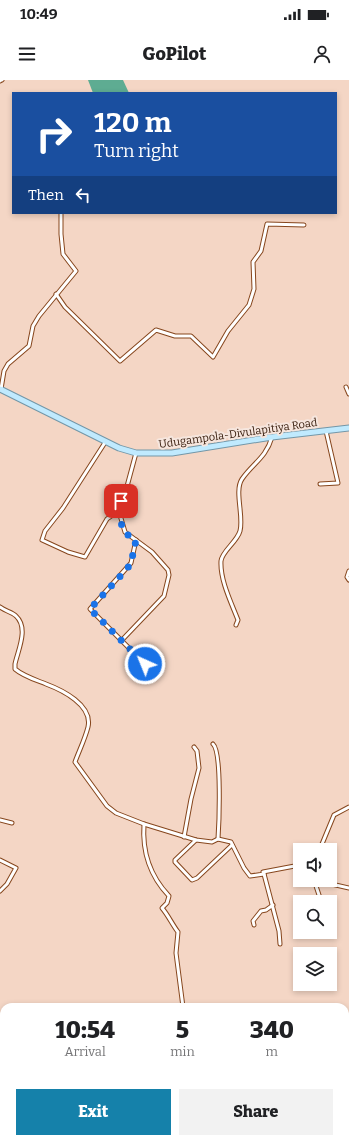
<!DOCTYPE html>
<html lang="en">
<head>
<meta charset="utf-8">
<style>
  body { margin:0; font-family:Bitter,serif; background:#f2f2f2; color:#202124; height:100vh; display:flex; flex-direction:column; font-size:15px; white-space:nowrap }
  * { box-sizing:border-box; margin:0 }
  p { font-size:13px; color:#757577 }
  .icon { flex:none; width:22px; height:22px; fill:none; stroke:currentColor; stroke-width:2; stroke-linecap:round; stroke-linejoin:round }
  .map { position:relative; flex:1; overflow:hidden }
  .panel { position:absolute; left:0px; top:923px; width:349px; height:140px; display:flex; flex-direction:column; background:#fff; border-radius:12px 12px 0 0; box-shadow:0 2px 6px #0003 }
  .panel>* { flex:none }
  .banner { position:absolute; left:12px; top:12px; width:325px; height:122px; border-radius:0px; box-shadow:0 2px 6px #0003; background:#1a4fa0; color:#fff; overflow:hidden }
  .controls { position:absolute; left:293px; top:763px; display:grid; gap:8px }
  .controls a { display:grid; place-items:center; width:44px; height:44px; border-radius:0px; background:#fff; box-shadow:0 2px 6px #0003; font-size:20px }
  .pin { position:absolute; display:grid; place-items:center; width:34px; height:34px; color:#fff; margin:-17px; border-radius:8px; box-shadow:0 2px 6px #0006 }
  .me { position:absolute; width:44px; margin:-22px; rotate:316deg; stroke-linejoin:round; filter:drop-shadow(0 0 3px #0008) }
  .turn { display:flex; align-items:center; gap:14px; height:84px; padding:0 16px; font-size:18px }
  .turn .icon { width:52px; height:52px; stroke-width:2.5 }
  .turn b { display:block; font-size:28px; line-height:34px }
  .then { display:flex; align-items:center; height:38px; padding:0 16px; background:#0003; gap:8px; font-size:15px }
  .eta { display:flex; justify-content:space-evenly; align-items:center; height:68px; text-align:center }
  .eta b { font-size:24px; font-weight:800; line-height:28px }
  .button { display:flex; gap:8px; margin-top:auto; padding:8px 16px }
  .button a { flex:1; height:46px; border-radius:0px; background:#1581aa; color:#fff; font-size:16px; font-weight:800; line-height:46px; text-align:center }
  .button a+a { background:#f2f2f2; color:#202124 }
  .status { display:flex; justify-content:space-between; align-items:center; height:28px; padding:0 20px; background:#fff; direction:ltr }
  .status svg { height:11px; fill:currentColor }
  header { display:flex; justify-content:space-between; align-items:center; height:52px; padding:0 16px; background:#fff; font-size:18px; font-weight:800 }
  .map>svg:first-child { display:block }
  .water { fill:#5eac92 }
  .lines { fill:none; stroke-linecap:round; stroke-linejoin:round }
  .canal { stroke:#5eac92; stroke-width:4.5 }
  .minor-casing { stroke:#86461d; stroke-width:5 }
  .primary-casing { stroke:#7397a8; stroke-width:7 }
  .minor { stroke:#fff; stroke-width:3 }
  .primary { stroke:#c0eafe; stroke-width:5 }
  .route { stroke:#1a73e8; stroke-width:7; stroke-dasharray:0 12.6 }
  .labels { text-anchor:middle; stroke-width:4; stroke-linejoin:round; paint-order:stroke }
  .street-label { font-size:11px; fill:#321707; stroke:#f6e6de }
</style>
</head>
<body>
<div class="status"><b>10:49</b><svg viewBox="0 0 49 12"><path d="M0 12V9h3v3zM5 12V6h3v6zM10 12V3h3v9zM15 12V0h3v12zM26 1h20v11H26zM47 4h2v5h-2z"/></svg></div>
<header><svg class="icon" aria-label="menu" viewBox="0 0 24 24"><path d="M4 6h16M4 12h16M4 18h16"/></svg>GoPilot<svg class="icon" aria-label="person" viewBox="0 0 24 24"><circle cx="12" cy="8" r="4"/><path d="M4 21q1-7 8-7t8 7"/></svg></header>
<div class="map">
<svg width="349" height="1063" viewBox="0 0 349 1063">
  <rect width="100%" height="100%" fill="#f4d6c5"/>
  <polygon class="water" points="88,0 123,0 129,13 93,13"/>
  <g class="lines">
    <g class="canal">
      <polyline points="51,927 57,927"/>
      <polyline points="0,942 4,941"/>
      <polyline points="345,988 349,979"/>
    </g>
    <g class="minor-casing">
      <g id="minor">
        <polyline points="0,1 2,0"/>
        <polyline points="56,214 65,227 120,281 156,250 175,256 191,256 213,277 228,251 249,225 254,209 253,182 261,171 267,144 304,145"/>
        <polyline points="346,307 349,314"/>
        <polyline points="1,309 4,291 8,284 29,266 33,246 39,236 76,191 63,174 61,154 61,133"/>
        <polyline points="106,361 63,428 45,451 42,460 68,472 85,477 107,439 117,432"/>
        <polyline points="320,404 338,403 326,351"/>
        <polyline points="136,460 131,483 90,529 145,584"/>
        <polyline points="349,491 347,497 349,500"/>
        <path d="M0 527C5 531 12 532 16 536 29 548 18 570 15 584V589C23 596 36 600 46 604 62 610 93 625 88 647 85 659 79 671 75 682L107 726 116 733 144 744 196 760 212 762 218 759 231 762 244 788 250 796 264 794 263 792 300 785"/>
        <path d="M236 545 238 540C231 522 220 500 221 481 222 471 237 462 240 451 244 436 234 411 242 399 253 383 266 378 272 357"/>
        <polyline points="122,560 164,516 169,495 168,490 152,472 125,452 120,435 117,432 126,410 136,373"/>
        <path d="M213 664C222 672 219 744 218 759"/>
        <polyline points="0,740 12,743"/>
        <path d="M144 744C142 772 150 796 169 816L167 823 162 828C168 835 172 844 178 852L176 873 183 927"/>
        <polyline points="184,757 191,719 199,688 197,671 194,667"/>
        <polyline points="196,760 175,780 175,782 192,800 197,798 232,765"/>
        <polyline points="318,770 322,764 334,735 349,727"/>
        <polyline points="0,780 16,788 7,804 0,811"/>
        <polyline points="264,794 279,851 280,864"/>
        <polyline points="314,800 349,808"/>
        <polyline points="314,800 321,821"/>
        <polyline points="254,845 253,841 261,831 266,830 273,825"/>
        <polyline points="96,1059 98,1063"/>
        <polyline points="145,1059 145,1063"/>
      </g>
    </g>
    <g class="primary-casing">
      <polyline id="primary" points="0,309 119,368 136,373 172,373 272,357 349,348"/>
    </g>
    <use href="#minor" class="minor"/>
    <use href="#primary" class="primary"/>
  </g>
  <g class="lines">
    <path class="route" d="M121 421 117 432C122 438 120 446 125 452 127 455 132 458 136 460L131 483 127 489 90 529 145 584"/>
  </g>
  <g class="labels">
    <g class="street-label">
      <text transform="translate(238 353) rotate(-8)" y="4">Udugampola-Divulapitiya Road</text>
    </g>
  </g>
</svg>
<div class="controls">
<a><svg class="icon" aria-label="sound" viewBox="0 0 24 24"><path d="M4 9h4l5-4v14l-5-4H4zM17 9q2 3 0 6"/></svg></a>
<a><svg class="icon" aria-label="search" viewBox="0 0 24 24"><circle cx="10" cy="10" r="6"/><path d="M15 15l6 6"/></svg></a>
<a><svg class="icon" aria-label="layers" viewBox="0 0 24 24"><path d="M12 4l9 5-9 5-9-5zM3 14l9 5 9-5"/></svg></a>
</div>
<div class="pin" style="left:121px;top:421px;background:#d93025"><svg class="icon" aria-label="arrive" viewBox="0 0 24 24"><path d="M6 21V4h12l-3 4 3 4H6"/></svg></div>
<svg class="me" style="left:145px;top:584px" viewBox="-20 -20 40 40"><circle r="17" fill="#1a73e8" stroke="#fff" stroke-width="3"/><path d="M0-11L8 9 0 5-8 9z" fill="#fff"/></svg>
<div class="banner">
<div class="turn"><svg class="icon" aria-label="right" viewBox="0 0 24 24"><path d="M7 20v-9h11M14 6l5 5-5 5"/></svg><div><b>120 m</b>Turn right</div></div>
<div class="then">Then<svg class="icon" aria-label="left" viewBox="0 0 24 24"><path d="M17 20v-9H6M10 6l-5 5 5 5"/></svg></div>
</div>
<section class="panel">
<div class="eta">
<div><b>10:54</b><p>Arrival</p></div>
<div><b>5</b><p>min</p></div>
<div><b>340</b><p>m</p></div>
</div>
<div class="button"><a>Exit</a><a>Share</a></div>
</section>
</div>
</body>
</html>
